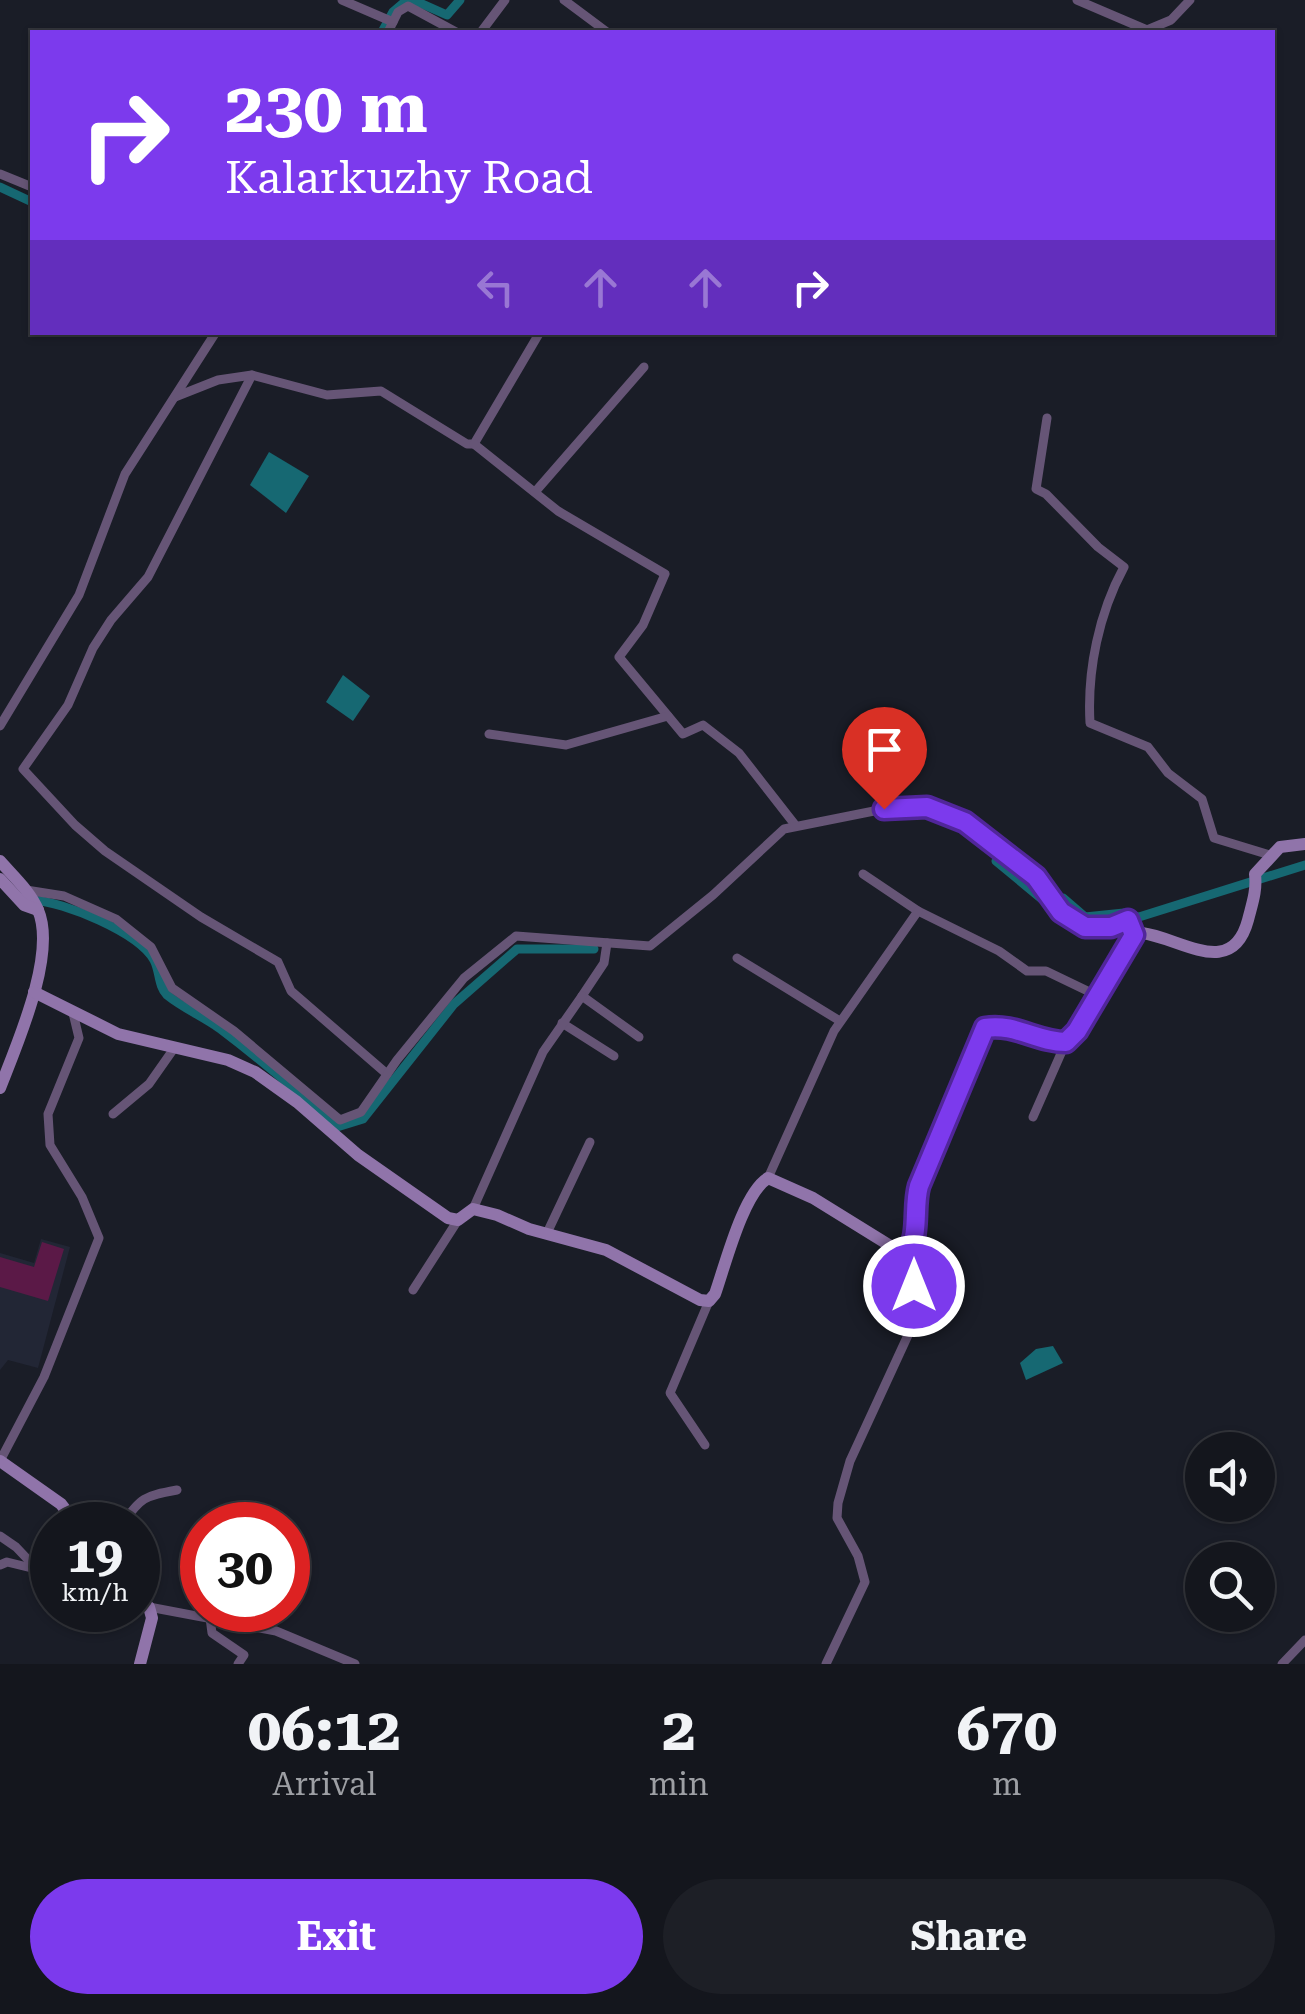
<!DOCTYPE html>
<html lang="en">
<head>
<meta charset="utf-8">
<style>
  body { margin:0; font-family:"Roboto Serif",serif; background:#1d1f26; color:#f1f3f6; height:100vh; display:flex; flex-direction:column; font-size:38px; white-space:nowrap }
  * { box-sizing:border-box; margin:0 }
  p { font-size:32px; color:#9d9fa4 }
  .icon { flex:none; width:55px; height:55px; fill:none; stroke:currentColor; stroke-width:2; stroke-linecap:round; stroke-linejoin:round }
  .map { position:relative; height:1664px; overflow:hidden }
  .panel { display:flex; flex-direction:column; background:#14161d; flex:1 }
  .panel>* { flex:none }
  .top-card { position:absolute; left:30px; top:30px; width:1245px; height:305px; border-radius:0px; box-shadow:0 2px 8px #0004,0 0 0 2px #33353b; background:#7c3aed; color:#fff; overflow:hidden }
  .buttons { position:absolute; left:1185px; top:1432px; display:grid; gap:20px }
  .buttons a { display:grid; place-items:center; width:90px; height:90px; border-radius:50%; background:#14161d; box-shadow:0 2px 8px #0004,0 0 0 2px #33353b; font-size:50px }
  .speed { position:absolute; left:30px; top:1502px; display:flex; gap:20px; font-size:50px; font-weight:700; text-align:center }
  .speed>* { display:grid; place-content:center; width:130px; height:130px; border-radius:50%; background:#14161d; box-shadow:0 2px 8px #0004,0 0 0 2px #33353b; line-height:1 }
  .speed small { font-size:25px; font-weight:400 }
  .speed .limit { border:15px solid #d22; background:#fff; color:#111 }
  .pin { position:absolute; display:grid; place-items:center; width:85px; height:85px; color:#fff; margin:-102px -42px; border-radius:50% 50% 50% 0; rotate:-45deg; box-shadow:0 0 10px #0007 }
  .pin .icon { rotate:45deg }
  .me { position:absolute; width:110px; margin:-55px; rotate:0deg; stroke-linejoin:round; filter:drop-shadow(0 0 8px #0008) }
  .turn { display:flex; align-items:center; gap:35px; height:210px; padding:0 30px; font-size:45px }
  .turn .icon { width:130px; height:130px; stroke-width:2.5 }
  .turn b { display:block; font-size:70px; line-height:85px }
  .lanes { display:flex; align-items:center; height:95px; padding:0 30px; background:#0003; justify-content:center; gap:50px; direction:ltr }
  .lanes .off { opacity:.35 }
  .eta { display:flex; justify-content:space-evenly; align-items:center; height:170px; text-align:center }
  .eta b { font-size:60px; font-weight:700; line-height:70px }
  .cta { display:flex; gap:20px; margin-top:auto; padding:20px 30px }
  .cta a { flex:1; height:115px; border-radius:60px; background:#7c3aed; color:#fff; font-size:40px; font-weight:700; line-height:115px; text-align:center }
  .cta a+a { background:#1d1f26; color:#f1f3f6 }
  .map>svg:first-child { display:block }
  .built { fill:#222635 }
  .green { fill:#5b1947 }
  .water { fill:#166872 }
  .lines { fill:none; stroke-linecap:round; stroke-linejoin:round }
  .canal { stroke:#166872; stroke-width:9 }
  .street { stroke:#665576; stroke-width:9 }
  .secondary { stroke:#9074aa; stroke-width:12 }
  .route-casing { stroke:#51269a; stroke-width:25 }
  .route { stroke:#7c3aed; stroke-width:18 }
</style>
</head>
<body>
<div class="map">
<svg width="1305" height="1664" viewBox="0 0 1305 1664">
  <rect width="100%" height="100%" fill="#1a1d27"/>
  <polygon class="built" points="41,1239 70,1247 38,1368 8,1360 0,1370 0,1253 34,1263"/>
  <polygon class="green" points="42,1242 64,1249 48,1301 0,1287 0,1257 34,1267"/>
  <g class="water">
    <polygon points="269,452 309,476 286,513 250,485"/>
    <polygon points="343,675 370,696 353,721 326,702"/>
    <polygon points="1053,1346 1063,1363 1026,1380 1020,1363 1036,1349"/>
  </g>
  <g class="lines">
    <g class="canal">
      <polyline points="413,0 447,15 460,0"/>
      <polyline points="382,32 393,12 407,0"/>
      <polyline points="0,187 32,202"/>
      <polyline points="996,861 1043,900 1047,899"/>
      <polyline points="1056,899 1063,898 1085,917 1124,913 1139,917 1305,865"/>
      <path d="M33 900C64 902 138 932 154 960 160 971 158 986 167 995 183 1008 202 1016 219 1028 260 1059 299 1092 337 1127L363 1119 454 1004 517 949H594"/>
    </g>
    <g class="street">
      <polyline points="342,0 393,22"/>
      <polyline points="564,0 607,32"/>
      <polyline points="1077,0 1147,30 1171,20 1190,0"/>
      <polyline points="388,32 398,12 408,6 456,32"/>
      <polyline points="481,32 505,0"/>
      <polyline points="0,174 32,187"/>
      <polyline points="252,375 148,577 111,620 93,648 68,705 23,769 75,825 105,851 201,917 278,962 291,991 387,1074"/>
      <polyline points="175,397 218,380 252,375 327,395 381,391 467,444 474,444 540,332"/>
      <path d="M1047 418 1036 489 1046 494 1098 547 1124 567C1099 613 1087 670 1090 723L1148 747 1168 773 1202 799 1214 838 1273 856"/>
      <polyline points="474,444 558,511 665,574 643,625 619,657 683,734 703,725 739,753 796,826"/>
      <polyline points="535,492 644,367"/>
      <polyline points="0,726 79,595 125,474 216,332"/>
      <polyline points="489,734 566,745 668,716"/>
      <polyline points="863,874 918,911 999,951 1027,971 1046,971 1098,996"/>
      <polyline points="26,890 64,896 116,919 151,947 172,988 234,1031 340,1120 361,1112 397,1060 464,978 516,936 650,946 713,895 784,829 884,809 927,807 965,822 1036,877 1061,912 1085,927 1111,927 1128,920 1134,935"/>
      <polyline points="607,943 604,963 582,996 639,1037"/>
      <polyline points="737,958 840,1021"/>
      <polyline points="562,1023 614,1056"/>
      <polyline points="113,1114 149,1084 175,1047"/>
      <polyline points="1033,1117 1066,1042"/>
      <polyline points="768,1178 834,1031 918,911"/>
      <polyline points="473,1209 543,1052 582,996"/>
      <polyline points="547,1233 590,1142"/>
      <polyline points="413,1290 458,1220"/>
      <polyline points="705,1445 670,1393 709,1301"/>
      <polyline points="0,1461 44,1377 99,1238 82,1197 50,1145 48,1114 79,1038 73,1013"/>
      <polyline points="72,1514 94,1525"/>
      <path d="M122 1525C140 1497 145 1496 177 1490"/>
      <polyline points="0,1536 16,1547 35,1567"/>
      <polyline points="0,1565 7,1562 52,1573"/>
      <polyline points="149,1607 276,1631 355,1664"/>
      <polyline points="210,1618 212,1633 244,1655 238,1664"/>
      <polyline points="826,1664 865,1582 858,1556 837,1518 838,1503 850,1461 909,1333 914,1286 908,1251"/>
      <polyline points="1282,1664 1305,1640"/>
    </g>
    <g class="secondary">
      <path d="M0 861C13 876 30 891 38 910 57 954 17 1044 0 1088"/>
      <polyline points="0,879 24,905 38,910"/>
      <path d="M34 992 118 1034 228 1060 255 1072 297 1102 358 1155 448 1218 458 1220 473 1209 497 1215 529 1229 606 1250 700 1300 709 1301 715 1294C725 1266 743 1193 768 1178L813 1198 897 1250 908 1251C920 1234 913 1207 919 1186L985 1028C1015 1023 1037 1042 1066 1042L1077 1031 1129 941 1142 933C1181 938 1232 980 1248 920 1252 904 1257 891 1255 874L1280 847 1305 844"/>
      <polyline points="0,1461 61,1504 77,1525"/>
      <polyline points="138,1600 149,1607 152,1618 140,1664"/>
    </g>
  </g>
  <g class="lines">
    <g class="route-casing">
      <path id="route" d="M884 809 927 807 965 822 1036 877 1061 912 1085 927H1111L1128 920 1134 935 1077 1031 1066 1042C1037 1042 1015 1023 985 1028L919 1186C913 1207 920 1234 908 1251L914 1286"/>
    </g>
    <use href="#route" class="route"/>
  </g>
</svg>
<div class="buttons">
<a><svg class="icon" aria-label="sound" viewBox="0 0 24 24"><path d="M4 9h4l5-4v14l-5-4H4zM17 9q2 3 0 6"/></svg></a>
<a><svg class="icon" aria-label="search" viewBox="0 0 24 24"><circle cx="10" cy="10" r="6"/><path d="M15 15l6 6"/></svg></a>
</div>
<div class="speed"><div>19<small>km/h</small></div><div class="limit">30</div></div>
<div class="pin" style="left:884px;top:809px;background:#d93025"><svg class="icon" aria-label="arrive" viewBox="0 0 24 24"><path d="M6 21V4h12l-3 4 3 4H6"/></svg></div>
<svg class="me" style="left:914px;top:1286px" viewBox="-20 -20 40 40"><circle r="17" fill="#7c3aed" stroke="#fff" stroke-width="3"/><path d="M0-11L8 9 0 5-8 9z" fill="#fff"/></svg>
<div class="top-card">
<div class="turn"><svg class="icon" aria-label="right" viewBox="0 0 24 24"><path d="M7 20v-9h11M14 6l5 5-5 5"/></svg><div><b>230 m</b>Kalarkuzhy Road</div></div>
<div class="lanes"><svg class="icon off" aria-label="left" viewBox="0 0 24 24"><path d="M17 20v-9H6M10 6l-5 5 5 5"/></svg><svg class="icon off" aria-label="ahead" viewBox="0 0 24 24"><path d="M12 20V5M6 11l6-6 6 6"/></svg><svg class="icon off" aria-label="ahead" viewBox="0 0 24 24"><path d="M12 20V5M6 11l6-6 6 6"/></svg><svg class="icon" aria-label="right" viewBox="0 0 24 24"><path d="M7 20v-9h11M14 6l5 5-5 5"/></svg></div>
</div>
</div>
<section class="panel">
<div class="eta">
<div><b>06:12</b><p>Arrival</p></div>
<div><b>2</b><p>min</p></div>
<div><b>670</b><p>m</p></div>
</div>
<div class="cta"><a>Exit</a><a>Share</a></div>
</section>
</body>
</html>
